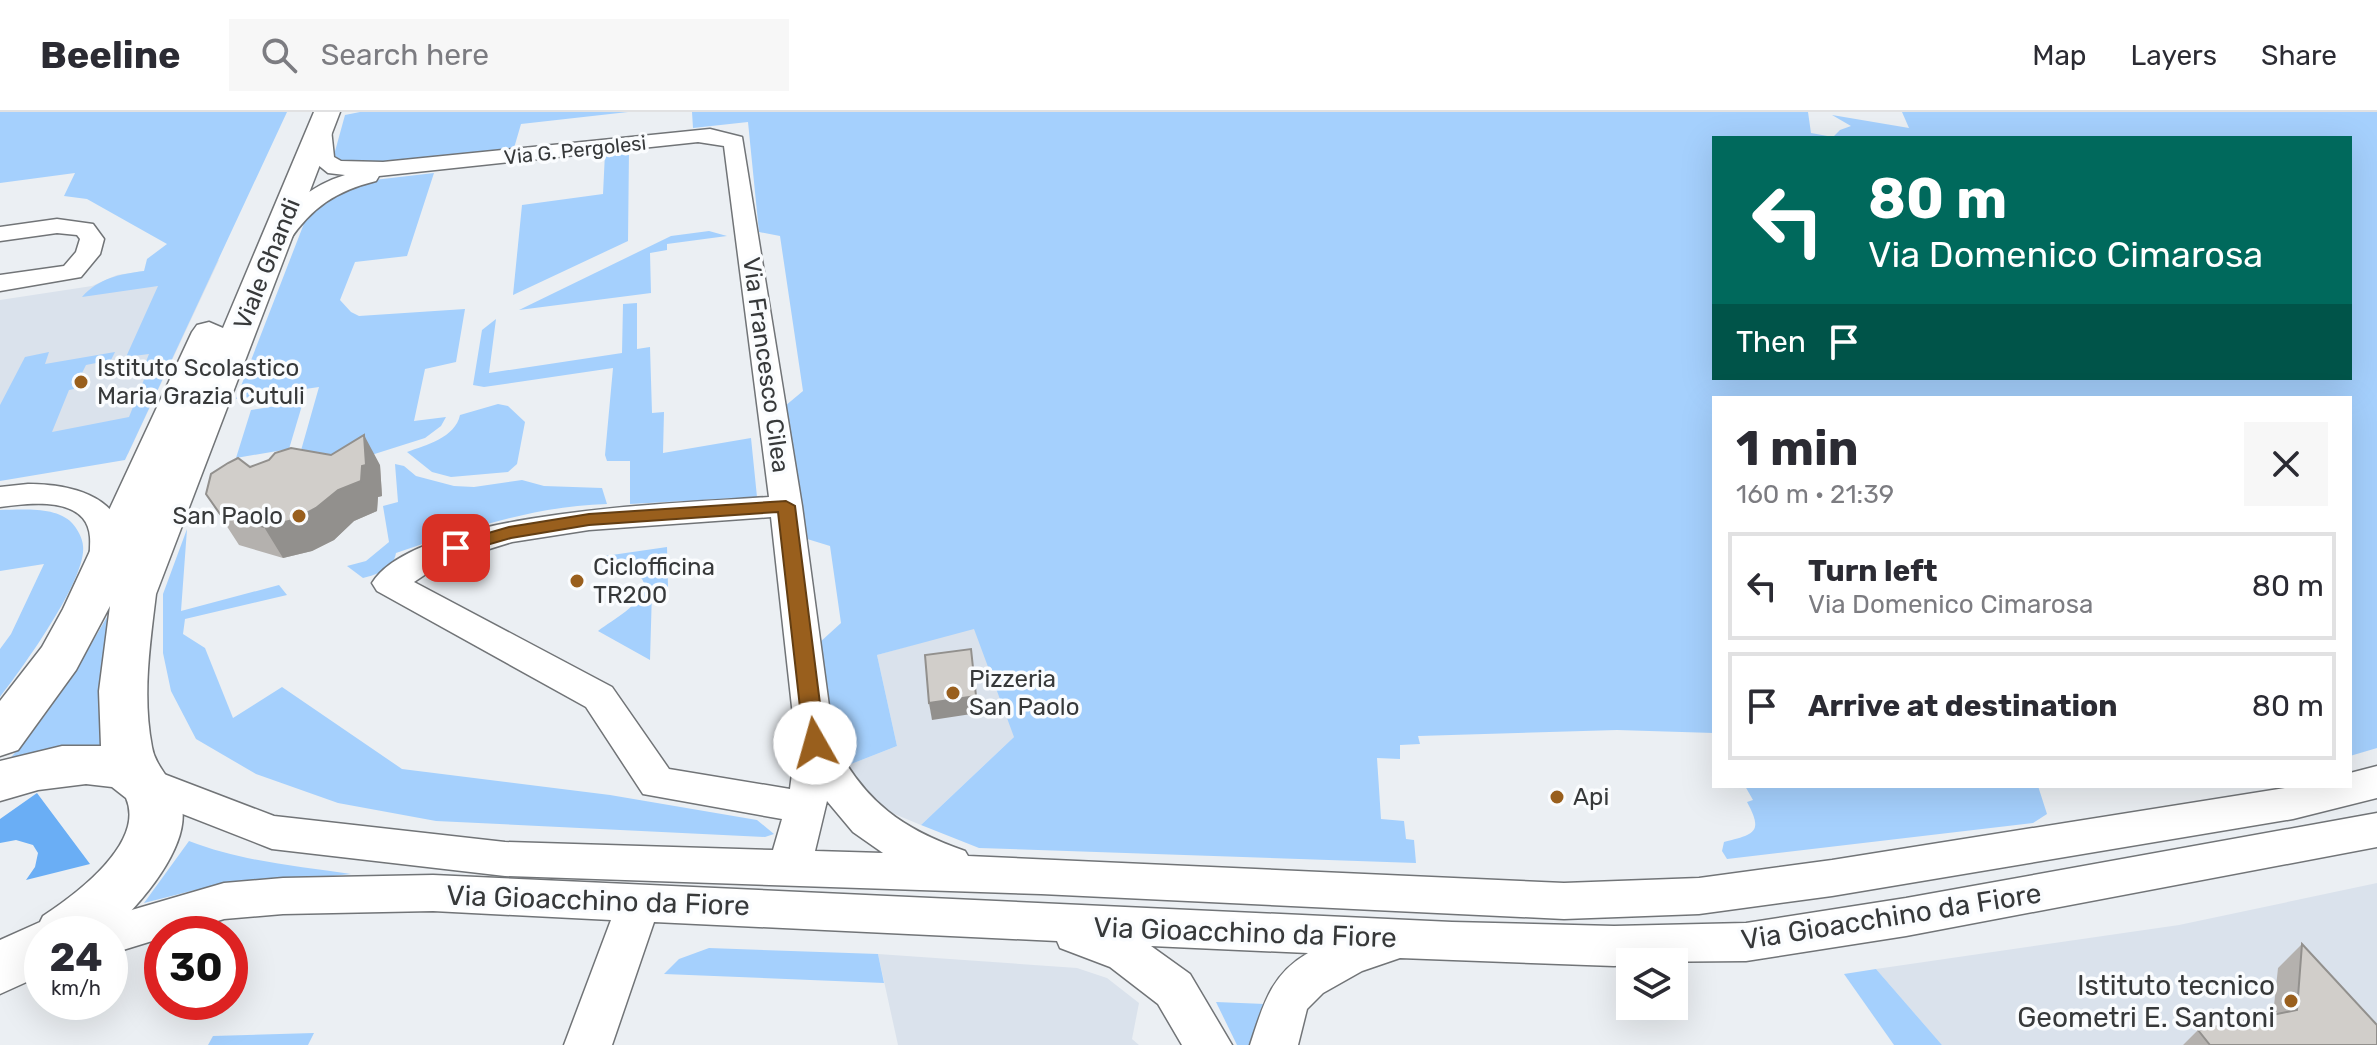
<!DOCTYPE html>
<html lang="en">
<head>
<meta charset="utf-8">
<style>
  body { margin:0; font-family:Rubik,sans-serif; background:#f7f7f7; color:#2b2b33; height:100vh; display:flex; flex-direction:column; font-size:30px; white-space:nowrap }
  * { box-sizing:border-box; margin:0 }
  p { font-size:26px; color:#7c7c81 }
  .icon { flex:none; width:44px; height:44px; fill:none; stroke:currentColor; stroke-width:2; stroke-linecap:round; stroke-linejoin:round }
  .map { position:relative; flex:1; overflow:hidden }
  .panel { position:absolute; left:1712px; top:284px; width:640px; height:392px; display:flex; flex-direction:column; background:#fff; border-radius:0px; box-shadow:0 8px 32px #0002 }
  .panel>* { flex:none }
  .top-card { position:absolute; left:1712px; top:24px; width:640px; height:244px; border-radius:0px; box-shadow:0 8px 32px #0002; background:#00695c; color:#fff; overflow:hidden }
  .tools { position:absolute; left:1616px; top:836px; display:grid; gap:16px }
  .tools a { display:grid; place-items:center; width:72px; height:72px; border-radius:0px; background:#fff; box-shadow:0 8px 32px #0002; font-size:40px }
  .speed { position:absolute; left:24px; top:804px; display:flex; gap:16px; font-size:40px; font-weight:700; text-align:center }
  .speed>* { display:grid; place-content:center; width:104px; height:104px; border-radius:50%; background:#fff; box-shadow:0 8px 32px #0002; line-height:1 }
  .speed small { font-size:20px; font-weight:400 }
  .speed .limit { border:12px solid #d22; background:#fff; color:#111 }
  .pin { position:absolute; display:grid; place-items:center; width:68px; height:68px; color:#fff; margin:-34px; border-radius:16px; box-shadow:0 4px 12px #0006 }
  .me { position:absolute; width:88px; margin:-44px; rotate:353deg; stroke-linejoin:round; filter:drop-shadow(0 0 6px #0008) }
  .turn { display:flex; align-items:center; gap:28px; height:168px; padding:0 24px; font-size:36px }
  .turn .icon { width:104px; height:104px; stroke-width:2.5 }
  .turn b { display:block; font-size:56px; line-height:68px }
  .then { display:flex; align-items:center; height:76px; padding:0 24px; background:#0003; gap:16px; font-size:30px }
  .round { display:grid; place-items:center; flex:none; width:84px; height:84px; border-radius:0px; background:#f7f7f7 }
  .overview { display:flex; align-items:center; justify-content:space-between; height:136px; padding:0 24px }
  h1 { font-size:48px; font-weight:700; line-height:60px }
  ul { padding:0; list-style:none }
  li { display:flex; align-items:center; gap:24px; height:108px; margin:0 16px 12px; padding:0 8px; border:4px solid #e1e1e2; border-radius:0px }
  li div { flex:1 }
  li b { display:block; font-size:30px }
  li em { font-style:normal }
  header { display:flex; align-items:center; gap:48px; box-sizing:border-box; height:112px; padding:0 40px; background:#fff; border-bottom:2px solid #e1e1e2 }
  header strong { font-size:38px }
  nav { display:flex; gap:44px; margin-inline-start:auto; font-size:28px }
  .search { width:560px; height:72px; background:#f7f7f7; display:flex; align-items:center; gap:20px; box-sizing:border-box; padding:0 28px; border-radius:0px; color:#7c7c81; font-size:30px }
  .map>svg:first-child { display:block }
  .built { fill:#dae2ec }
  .green { fill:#a5d0fd; fill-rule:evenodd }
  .water { fill:#6aaef5 }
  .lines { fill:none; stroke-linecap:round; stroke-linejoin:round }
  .minor-casing { stroke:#717477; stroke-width:3 }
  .major-casing { stroke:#717477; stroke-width:3 }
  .minor { fill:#fff; fill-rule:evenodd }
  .major { fill:#fff; fill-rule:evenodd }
  .wall { fill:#b4b1ae }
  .shaded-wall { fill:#92908d }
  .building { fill:#d1ceca; stroke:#92908d; stroke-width:2 }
  .route { fill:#995f1d; stroke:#633e13; stroke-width:2 }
  .poi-dot { fill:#995f1d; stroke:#fafcfe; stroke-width:3 }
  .labels { text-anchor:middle; stroke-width:7; stroke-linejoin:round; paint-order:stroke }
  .far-street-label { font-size:20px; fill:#37393a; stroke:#fafcfe }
  .street-label { font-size:24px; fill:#37393a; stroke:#fafcfe }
  .poi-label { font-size:24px; fill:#37393a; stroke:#fafcfe; text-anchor:start }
  .near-street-label { font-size:28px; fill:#37393a; stroke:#fafcfe }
  .near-poi-label { font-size:28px; fill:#37393a; stroke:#fafcfe; text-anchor:end }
</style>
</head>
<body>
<header>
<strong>Beeline</strong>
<div class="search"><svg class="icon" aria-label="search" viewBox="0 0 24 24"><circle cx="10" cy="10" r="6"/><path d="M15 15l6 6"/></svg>Search here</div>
<nav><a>Map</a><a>Layers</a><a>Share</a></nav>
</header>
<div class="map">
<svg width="2377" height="933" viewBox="0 0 2377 933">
  <rect width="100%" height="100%" fill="#ebeff3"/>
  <g class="built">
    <polygon points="219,148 128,342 0,363 0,188 92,174 117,163"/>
    <polygon points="1078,486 1014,625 921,713 870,692 841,656 897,634 877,543"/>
    <polygon points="2377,771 2377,933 1942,933 1876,857 2179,813"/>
    <polygon points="878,842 1077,856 1107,866 1139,891 1132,927 1139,933 898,933"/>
  </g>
  <g class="green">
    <path d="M0 0H287L125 348 0 369V293L25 245 49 240 45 252 115 240 111 248 86 253 74 277 69 278 52 320 129 305 145 265H140L149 242 126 245 158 174 82 185C99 166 120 162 144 159L147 147 167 132 87 87 64 84 75 61 0 71Z"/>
    <polygon points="360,0 628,0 521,12 514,36 375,51 342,50 334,43 345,3"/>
    <path d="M692 0H1808L1811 21 1833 25 1840 18 1851 14 1832 3 1909 16 1902 0H2377V636L2350 644V286H1714V621L1617 618 1418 624 1420 632 1400 633V647L1377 646 1381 707 1404 709 1406 727 1414 728 1416 751 979 736 921 713 1014 625 974 517 877 543 897 634 841 656 830 617 819 531 841 511 830 434 804 426 785 294 803 279 780 124 759 120 748 10 693 16ZM1714 26H2350V266H1714Z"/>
    <polygon points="629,38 628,129 513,183 522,93 603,82 605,41"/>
    <polygon points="434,61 407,144 355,150 340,188 351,200 359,204 465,197 456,250 425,257 414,309 446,305 441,314 425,326 343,352 298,349 319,275 236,287 310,96 317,89 374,68"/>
    <polygon points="709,119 727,124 667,132 667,138 650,141 651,181 519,198 671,124"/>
    <polygon points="637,191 637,237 650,235 652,301 664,300 663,341 751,326 757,385 630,392 630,349 607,349 605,343 613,256 484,275 473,273 482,218 496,207 489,261 622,241 623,192"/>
    <polygon points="303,290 289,337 236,346 251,298"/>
    <path d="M498 292 508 294 525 310 517 352 508 360 451 365 432 360 407 340C426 333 455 326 460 303Z"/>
    <path d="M395 352 404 354 416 364 454 374 474 375 522 368 544 374 602 376 607 392C534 394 464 418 396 441 393 458 378 462 363 466L347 454 366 449 389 430 383 394 398 390Z"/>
    <path d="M0 398C21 398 56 394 72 411 77 416 83 427 83 434 87 467 21 558 0 585V537L11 522 44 452 0 459Z"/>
    <polygon points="187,417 181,499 279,473 287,483 185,507 183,522 205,536 233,606 282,575 402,657 610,683 757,708 774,722 765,725 436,709 338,691 256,662 196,627 171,579 163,541 163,482"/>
    <path d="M667 435 668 475 652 479 650 548 598 519C615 506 639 495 645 473L642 467 598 445Z"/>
    <path d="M110 500 106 636 5 652C48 606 78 554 110 500Z"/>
    <path d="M1745 674H2038L2047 702 2033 711 1727 747 1722 739 1724 730C1754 722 1764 721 1747 690L1753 688Z"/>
    <path d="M189 729C240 749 296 754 351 762L195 778 144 791Z"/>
    <polygon points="709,836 878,842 884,871 664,862 679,847"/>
    <polygon points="1876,857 1942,933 1894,933 1844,862"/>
    <polygon points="1216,890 1265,892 1249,933 1237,933"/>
    <polygon points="314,921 308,933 208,933 213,924"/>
  </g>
  <polygon class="water" points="37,681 90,752 26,768 35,755 38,741 33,733 16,728 0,731 0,707"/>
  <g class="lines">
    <g class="minor-casing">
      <g id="minor">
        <path d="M320 11 331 17 334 45 341 49 383 50 710 17 742 25 802 394 834 631C866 691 902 717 965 739L968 744 1564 771 1699 766 1832 748 2297 674H2350V661L2377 654V686L2293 707 1832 784 1699 802 1564 807 1041 782 505 764 272 737 129 681 123 670 129 659 143 654 274 704 505 730 773 738 782 707 643 682 586 595 377 479 372 471C417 398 686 391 769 385L724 34 698 30 379 64 376 69C336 79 312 95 289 129H271L268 124C289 94 309 74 345 63L328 61 312 48 309 17ZM771 405 796 631 790 677 669 657 612 575 414 470 441 452 512 430 589 418ZM827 689 853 720 883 741 815 739Z"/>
        <polygon points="57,107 93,112 104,127 100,142 81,165 0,179 0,163 64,154 76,140 80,127 77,123 57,121 0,129 0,115"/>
        <path d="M28 372C66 372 122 382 123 431 124 442 124 452 118 461L106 464 94 461C87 449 91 438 90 425 87 383 28 391 0 395V375Z"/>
        <path d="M2377 701V735L1906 824 1746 849 1630 850V853L1614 854 1400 846 1362 859 1323 881 1307 897 1298 933H1250C1263 894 1270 863 1308 841L1151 834 1190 862 1232 933H1182L1158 892 1110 855 1060 836 1057 829 654 810 612 933H564L611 808 433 799 283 802 224 807 176 822H162V826L110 842V822H88L94 809 224 771 283 766 433 763 1452 810 1614 814 1746 811 1906 786Z"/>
      </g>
    </g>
    <g class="major-casing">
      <path id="major" d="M314 0H340L156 482C150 532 142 584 152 635 155 654 173 669 180 688 196 731 137 797 107 822H42V863L0 882V828L40 810 43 804C75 783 146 731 126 686L112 675 86 672 38 678 0 689V649L62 634H101L99 579 110 494 76 558 18 638 0 644V589L42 535 63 497 192 220 197 213 209 210 223 216Z"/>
    </g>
    <use href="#minor" class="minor"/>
    <use href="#major" class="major"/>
  </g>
  <g class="wall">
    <polygon points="269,348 380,353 382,384 378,385 377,399 354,409 334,428 312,439 283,446 239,433 206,382 250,355"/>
    <polygon points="2302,832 2377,933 2183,933 2198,918 2273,903 2278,856"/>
  </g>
  <g class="shaded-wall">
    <polygon points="364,323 380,353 382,384 378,385 377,399 354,409 334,428 312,439 283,446 264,415 338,378"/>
    <polygon points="971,537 978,601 932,608 929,591"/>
  </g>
  <g class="building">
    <polygon points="364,323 366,353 362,354 361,369 338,378 316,396 293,408 264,415 220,402 206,382 211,362 228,351 238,346 250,355 269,348 275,341 291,336 331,343"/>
    <polygon points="971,537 976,584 929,591 925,543"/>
    <polygon points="2302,832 2377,913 2377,933 2210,933 2198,918 2297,898"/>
  </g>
  <polygon class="route" points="786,389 795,394 825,631 822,636 807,636 804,631 778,400 589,413 511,426 456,442 447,436 450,432 509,415 589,402"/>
  <g class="poi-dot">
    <circle cx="81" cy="270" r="8"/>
    <circle cx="299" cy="404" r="8"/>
    <circle cx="577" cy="469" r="8"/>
    <circle cx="953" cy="581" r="8"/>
    <circle cx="1557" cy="685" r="8"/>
    <circle cx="2291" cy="889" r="8"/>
  </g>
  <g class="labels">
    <g class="far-street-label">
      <text transform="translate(575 38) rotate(-6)" y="7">Via G. Pergolesi</text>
    </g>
    <g class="street-label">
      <text transform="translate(267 152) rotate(-68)" y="8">Viale Ghandi</text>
      <text transform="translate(766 253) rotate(82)" y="8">Via Francesco Cilea</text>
    </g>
    <g class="poi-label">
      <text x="97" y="264">Istituto Scolastico<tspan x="97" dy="28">Maria Grazia Cutuli</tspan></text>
      <text x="283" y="412" text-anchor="end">San Paolo</text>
      <text x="593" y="463">Ciclofficina<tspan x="593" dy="28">TR200</tspan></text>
      <text x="969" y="575">Pizzeria<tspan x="969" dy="28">San Paolo</tspan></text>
      <text x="1573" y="693">Api</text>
    </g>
    <g class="near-street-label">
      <text transform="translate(598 788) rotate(2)" y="10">Via Gioacchino da Fiore</text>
      <text transform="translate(1891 804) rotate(-9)" y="10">Via Gioacchino da Fiore</text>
      <text transform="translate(1245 820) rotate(2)" y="10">Via Gioacchino da Fiore</text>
    </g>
    <g class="near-poi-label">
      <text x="2275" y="883">Istituto tecnico<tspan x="2275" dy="32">Geometri E. Santoni</tspan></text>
    </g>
  </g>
</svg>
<div class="tools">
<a><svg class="icon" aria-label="layers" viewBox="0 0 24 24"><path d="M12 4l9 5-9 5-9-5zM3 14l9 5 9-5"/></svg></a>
</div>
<div class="speed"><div>24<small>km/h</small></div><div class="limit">30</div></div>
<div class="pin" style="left:456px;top:436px;background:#d93025"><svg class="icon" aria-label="arrive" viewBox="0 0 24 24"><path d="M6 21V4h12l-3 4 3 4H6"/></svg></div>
<svg class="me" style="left:815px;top:631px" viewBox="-20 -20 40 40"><circle r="19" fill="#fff"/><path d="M0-13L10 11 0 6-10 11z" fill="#995f1d"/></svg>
<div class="top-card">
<div class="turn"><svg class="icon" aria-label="left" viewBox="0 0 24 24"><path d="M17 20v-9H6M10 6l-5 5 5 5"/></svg><div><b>80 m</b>Via Domenico Cimarosa</div></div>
<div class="then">Then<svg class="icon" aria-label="arrive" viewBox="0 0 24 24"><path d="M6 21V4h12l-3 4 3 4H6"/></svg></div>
</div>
<section class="panel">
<div class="overview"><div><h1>1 min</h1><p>160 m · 21:39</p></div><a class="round"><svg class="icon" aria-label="close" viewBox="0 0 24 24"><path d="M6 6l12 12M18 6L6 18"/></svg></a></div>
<ul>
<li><svg class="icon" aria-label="left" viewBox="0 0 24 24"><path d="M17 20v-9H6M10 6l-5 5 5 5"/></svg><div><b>Turn left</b><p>Via Domenico Cimarosa</p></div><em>80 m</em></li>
<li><svg class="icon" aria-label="arrive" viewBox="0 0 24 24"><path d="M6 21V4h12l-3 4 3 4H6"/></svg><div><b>Arrive at destination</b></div><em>80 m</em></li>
</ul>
</section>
</div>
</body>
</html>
